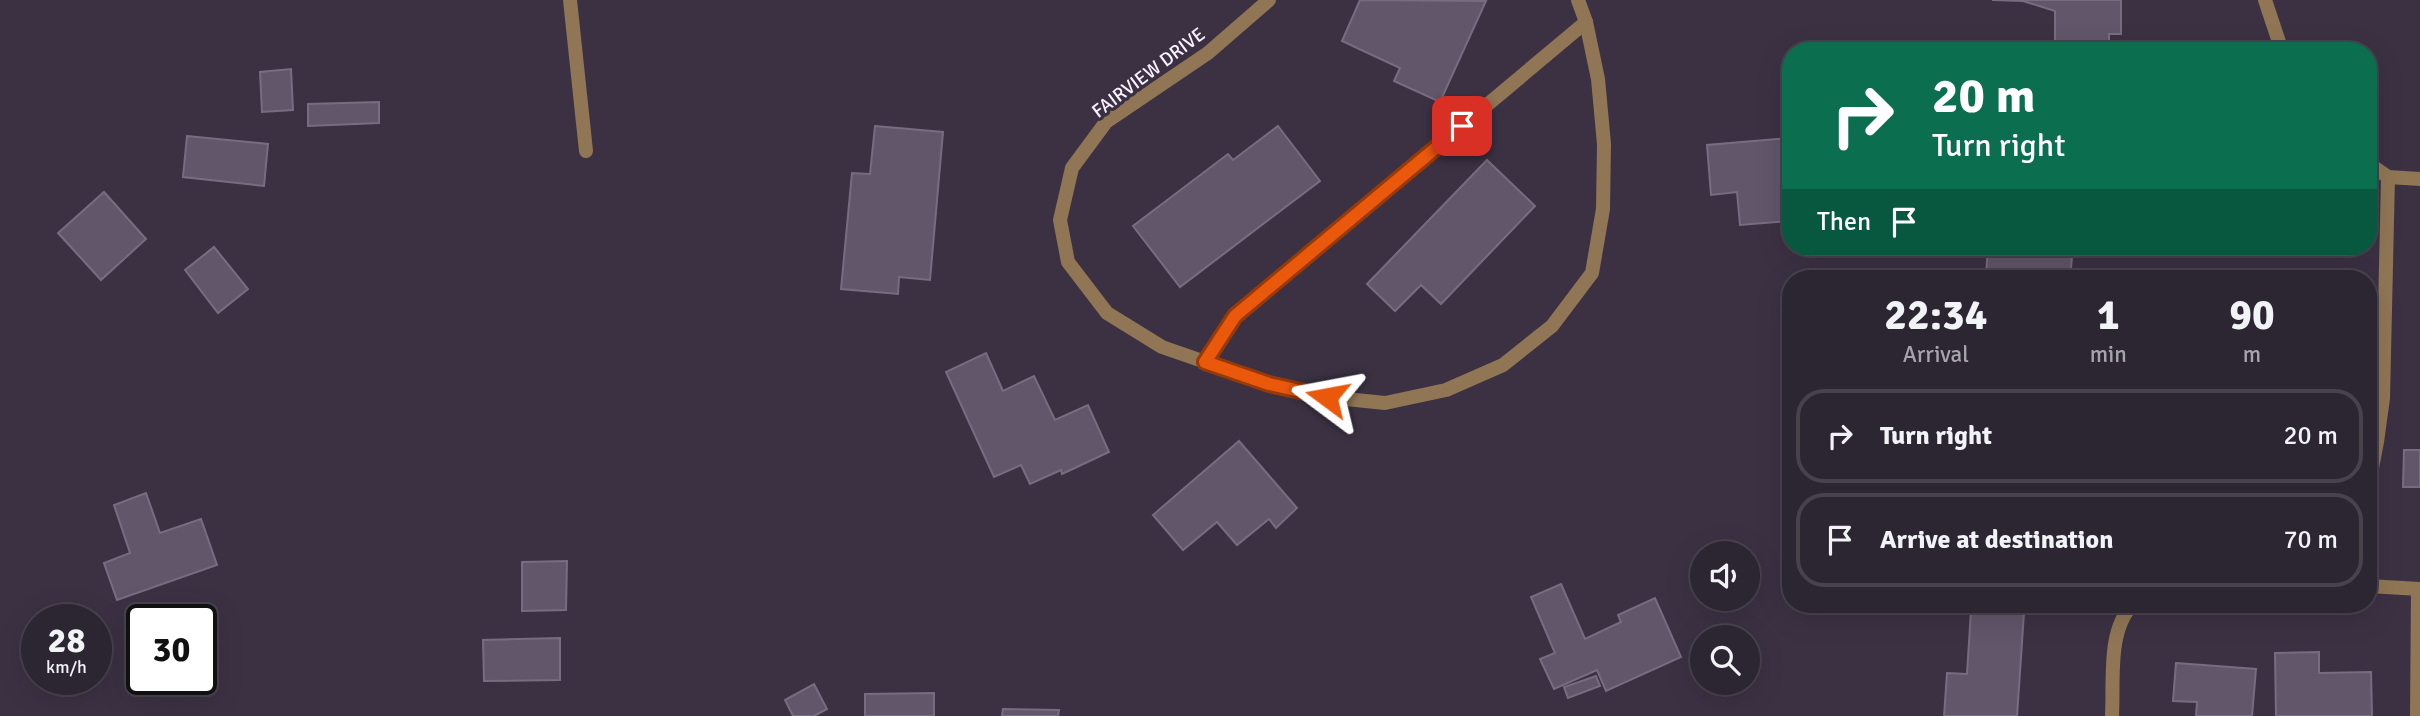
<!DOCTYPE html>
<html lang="en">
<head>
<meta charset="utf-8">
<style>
  body { margin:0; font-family:Signika,sans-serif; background:#38313e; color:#f1f3f6; height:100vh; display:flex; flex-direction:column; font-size:26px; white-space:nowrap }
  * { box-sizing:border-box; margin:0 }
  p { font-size:23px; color:#a6a5ac }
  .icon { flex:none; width:38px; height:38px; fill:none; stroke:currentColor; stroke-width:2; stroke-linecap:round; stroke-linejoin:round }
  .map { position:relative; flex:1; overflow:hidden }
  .details { position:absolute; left:1782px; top:270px; width:595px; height:343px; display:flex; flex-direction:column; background:#2c2532; border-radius:28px; box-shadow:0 7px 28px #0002,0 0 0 2px #48424d }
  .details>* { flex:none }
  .banner { position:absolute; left:1782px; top:42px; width:595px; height:214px; border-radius:28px; box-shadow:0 7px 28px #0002,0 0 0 2px #48424d; background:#0b6e4f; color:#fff; overflow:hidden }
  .tools { position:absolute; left:1690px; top:541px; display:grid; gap:14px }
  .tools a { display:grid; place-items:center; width:70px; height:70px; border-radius:50%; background:#2c2532; box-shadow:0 7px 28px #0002,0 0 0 2px #48424d; font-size:35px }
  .speed { position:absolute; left:21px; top:604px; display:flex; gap:14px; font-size:35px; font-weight:700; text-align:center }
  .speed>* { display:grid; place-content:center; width:91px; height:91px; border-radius:50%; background:#2c2532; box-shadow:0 7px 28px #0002,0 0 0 2px #48424d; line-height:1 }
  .speed small { font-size:18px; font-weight:400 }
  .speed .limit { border:4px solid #111; border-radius:10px; background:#fff; color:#111 }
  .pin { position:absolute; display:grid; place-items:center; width:60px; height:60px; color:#fff; margin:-30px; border-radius:14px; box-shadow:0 4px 10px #0006 }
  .me { position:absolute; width:77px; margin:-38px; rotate:283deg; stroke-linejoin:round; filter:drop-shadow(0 0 5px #0008) }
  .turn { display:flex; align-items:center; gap:24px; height:147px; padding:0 35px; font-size:32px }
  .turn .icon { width:91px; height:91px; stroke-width:2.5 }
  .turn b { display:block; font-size:49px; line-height:60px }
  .then { display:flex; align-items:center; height:66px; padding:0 35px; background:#0003; gap:14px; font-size:26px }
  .eta { display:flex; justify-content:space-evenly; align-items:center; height:119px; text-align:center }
  .eta b { font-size:42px; font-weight:700; line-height:49px }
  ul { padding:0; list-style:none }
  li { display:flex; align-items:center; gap:21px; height:94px; margin:0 14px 10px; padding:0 21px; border:4px solid #48424d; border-radius:28px }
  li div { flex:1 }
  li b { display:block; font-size:26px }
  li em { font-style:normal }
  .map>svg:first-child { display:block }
  .building { fill:#61566a; stroke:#786c81; stroke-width:2 }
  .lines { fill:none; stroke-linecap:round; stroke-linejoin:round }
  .lane { stroke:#907655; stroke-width:14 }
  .street { stroke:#907655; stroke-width:14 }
  .route-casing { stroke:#983908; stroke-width:18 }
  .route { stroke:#ea580c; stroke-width:12 }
  .labels { text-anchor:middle; stroke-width:7; stroke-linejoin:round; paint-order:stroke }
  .street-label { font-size:19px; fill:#f9f2fe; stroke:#3b3143 }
</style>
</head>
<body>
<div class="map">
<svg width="2420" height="716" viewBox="0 0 2420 716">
  <rect width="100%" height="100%" fill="#3b3143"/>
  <g class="building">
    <polygon points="1360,0 1486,1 1440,102 1394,81 1400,68 1342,41"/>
    <polygon points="1992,0 2121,0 2121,34 2109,34 2109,51 2055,51 2055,11 2023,1"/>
    <polygon points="291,69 293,110 262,112 260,72"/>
    <polygon points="379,102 379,123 308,126 308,104"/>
    <polygon points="875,126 943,132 930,280 899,277 898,294 841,289 852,173 870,174"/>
    <polygon points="1278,126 1320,181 1180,287 1133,226 1228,154 1233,160"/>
    <polygon points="187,136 268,144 264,186 183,177"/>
    <polygon points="1790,138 1790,221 1740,225 1737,192 1711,195 1707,145"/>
    <polygon points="1487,160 1535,206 1441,304 1421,285 1395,311 1367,284"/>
    <polygon points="104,192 146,239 101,280 58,233"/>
    <polygon points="214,247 248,289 218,313 185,270"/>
    <polygon points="1988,247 2073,247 2070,278 1986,275"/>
    <polygon points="986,353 1003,391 1034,376 1055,420 1088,405 1109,452 1062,474 1061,470 1030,484 1021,465 994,477 946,372"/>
    <polygon points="1239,441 1297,508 1276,528 1269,519 1237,545 1217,522 1183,550 1153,515"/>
    <polygon points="2404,450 2420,450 2420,487 2403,487"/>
    <polygon points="146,493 160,533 201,519 217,565 117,600 104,563 130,553 114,505"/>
    <polygon points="567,561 566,610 522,611 522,562"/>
    <polygon points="1561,584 1585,639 1621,622 1618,615 1655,598 1681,657 1606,691 1597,670 1554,689 1540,659 1555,653 1531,597"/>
    <polygon points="1971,610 2024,613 2017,716 1944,716 1947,673 1967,674"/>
    <polygon points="560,638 560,680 484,681 483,640"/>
    <polygon points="2319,652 2319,673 2371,672 2372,716 2276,716 2275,653"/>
    <polygon points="2176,663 2256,669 2252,716 2196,716 2197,702 2173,701"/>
    <polygon points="1596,676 1600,686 1568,698 1564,687"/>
    <polygon points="814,684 827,709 814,716 793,716 785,700"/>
    <polygon points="934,693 934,716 865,716 865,694"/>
    <polygon points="1003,709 1059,710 1058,716 1002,716"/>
  </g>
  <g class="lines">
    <polyline class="lane" points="1205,362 1235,316 1586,22"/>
    <g class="street">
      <polyline points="570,0 586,151"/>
      <polyline points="1269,0 1208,53 1106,122 1072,168 1060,220 1068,262 1107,313 1162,347 1269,384 1327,397 1385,403 1446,390 1503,365 1552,326 1592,273 1603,209 1604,144 1598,79 1586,22 1578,0"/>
      <polyline points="2265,0 2282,51"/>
      <polyline points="2368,163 2388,177 2383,398 2377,442 2368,489"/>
      <polyline points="2388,177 2420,179"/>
      <polyline points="2368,586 2420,589"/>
      <path d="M2112 716C2114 681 2107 630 2133 604"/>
      <polyline points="2417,716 2418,589"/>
    </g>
  </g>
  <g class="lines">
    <g class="route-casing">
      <polyline id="route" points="1327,397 1269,384 1205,362 1235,316 1462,126"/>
    </g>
    <use href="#route" class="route"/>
  </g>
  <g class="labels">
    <g class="street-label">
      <text transform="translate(1148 72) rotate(-37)" y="7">FAIRVIEW DRIVE</text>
    </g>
  </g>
</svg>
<div class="tools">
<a><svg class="icon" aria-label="sound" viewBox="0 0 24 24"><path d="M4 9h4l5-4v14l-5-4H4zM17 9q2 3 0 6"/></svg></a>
<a><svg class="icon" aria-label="search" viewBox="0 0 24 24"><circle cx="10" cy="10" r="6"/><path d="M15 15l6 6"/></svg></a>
</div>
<div class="speed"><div>28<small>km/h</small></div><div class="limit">30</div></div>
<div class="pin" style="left:1462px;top:126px;background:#d93025"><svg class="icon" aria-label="arrive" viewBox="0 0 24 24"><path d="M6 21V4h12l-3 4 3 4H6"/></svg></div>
<svg class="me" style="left:1327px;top:397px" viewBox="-20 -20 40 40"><path d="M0-17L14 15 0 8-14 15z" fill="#ea580c" stroke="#fff" stroke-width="4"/></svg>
<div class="banner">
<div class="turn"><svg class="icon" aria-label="right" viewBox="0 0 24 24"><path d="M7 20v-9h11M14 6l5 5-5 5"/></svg><div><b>20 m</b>Turn right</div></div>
<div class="then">Then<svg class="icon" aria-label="arrive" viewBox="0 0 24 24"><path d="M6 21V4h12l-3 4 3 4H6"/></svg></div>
</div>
<section class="details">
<div class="eta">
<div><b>22:34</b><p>Arrival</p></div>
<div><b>1</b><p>min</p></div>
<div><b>90</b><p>m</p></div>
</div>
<ul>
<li><svg class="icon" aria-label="right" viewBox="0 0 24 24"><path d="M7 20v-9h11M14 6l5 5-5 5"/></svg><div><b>Turn right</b></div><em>20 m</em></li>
<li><svg class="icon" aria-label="arrive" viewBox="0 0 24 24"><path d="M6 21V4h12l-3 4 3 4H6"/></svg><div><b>Arrive at destination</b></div><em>70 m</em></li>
</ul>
</section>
</div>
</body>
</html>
